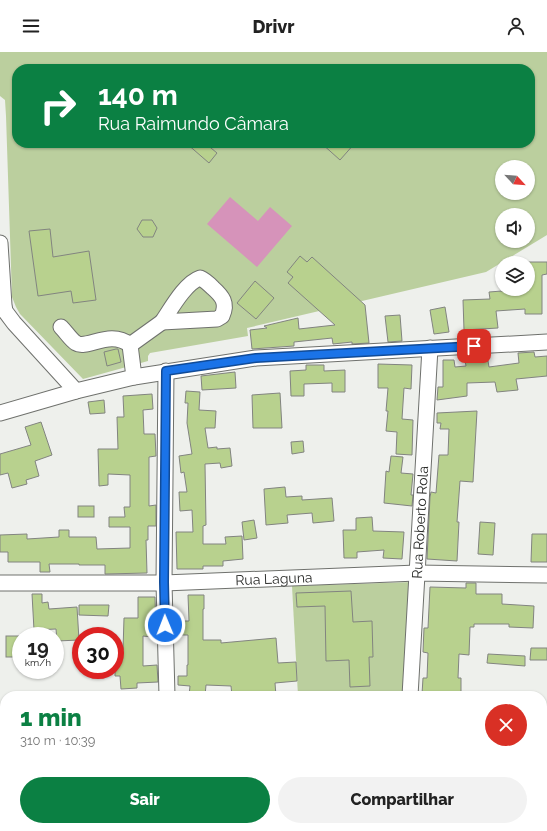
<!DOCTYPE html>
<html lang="pt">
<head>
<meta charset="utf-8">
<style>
  body { margin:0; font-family:Raleway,sans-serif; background:#f2f2f2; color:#222; height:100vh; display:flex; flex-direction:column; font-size:15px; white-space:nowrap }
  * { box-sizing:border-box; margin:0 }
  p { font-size:13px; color:#767676 }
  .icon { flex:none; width:22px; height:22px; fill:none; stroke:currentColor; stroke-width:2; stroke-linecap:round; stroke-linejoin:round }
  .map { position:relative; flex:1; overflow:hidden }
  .sheet { position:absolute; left:0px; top:639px; width:547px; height:140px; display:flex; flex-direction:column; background:#fff; border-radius:16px 16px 0 0; box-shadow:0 1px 3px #0004 }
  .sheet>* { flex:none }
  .hud { position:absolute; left:12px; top:12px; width:523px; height:84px; border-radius:16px; box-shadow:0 1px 3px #0004; background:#0b8043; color:#fff; overflow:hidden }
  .needle { width:26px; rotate:116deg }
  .buttons { position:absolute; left:495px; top:108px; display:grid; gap:8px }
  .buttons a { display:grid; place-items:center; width:40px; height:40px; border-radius:50%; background:#fff; box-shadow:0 1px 3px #0004; font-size:20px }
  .speed { position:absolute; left:12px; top:575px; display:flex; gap:8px; font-size:20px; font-weight:700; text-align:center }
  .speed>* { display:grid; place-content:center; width:52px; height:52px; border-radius:50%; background:#fff; box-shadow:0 1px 3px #0004; line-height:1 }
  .speed small { font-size:10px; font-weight:400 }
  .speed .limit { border:6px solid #d22; background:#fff; color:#111 }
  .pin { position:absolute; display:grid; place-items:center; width:34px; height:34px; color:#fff; margin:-17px; border-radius:8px; box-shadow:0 2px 6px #0006 }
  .me { position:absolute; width:44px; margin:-22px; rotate:359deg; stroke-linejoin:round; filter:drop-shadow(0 0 3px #0008) }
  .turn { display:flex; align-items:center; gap:14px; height:84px; padding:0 20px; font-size:18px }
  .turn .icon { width:52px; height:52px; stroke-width:2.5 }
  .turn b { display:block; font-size:28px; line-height:34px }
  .round { display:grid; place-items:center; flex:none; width:42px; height:42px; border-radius:21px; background:#f2f2f2 }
  .head { display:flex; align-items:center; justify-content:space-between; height:68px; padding:0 20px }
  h1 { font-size:24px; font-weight:800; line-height:30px; color:#0b8043 }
  .cta { display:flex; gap:8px; margin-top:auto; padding:8px 20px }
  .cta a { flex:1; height:46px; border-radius:24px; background:#0b8043; color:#fff; font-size:16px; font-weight:800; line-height:46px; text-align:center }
  .cta a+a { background:#f2f2f2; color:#222 }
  header { display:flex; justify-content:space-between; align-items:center; height:52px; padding:0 20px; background:#fff; font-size:18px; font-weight:800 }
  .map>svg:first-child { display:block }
  .green { fill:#bbcf9e; fill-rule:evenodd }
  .water { fill:#d693ba }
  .building { fill:#b8d18e; stroke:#828480 }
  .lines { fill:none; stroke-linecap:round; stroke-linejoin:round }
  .minor-casing { stroke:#6f716d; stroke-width:17 }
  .minor { stroke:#fff; stroke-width:15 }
  .route-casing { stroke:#114b97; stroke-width:10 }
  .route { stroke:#1a73e8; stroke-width:7 }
  .labels { text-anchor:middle; stroke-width:3.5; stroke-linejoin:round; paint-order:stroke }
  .street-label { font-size:14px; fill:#2a2b29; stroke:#fcfef9 }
</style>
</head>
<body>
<header><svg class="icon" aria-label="menu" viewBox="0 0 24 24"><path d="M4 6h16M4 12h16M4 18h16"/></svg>Drivr<svg class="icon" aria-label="person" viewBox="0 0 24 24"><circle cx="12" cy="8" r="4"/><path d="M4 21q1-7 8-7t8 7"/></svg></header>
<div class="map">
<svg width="547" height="779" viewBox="0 0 547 779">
  <rect width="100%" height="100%" fill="#eef0ec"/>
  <g class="green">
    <path d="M0 0H547V183L486 220 247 276 248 284 150 301 148 304V309L83 327 20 262 16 255 12 245 6 64 5 48 0 44ZM17 17H530V91H17ZM502 115H528V141H502ZM502 163H528V189H502Z"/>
    <polygon points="413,530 406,644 298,644 292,534"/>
    <polygon points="172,774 398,774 397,779 172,779"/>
  </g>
  <polygon class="water" points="230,145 258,169 270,155 292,174 257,215 207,172"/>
  <g class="building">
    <polygon points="186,91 205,91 217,101 209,111"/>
    <polygon points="321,91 355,91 340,108"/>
    <polygon points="142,168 152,168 157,176 153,185 143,185 137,177"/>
    <polygon points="50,177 53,205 89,199 96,248 73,251 71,239 38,244 29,179"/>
    <polygon points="300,204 307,210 312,205 365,253 369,291 352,292 352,290 333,292 332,286 294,290 294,294 252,297 250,278 267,276 264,274 298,266 299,277 335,273 288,231 293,225 287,220"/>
    <polygon points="528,210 547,210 547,222 542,223 542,262 525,262 525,257 496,259 498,276 464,278 463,248 490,247 489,240 528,237"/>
    <polygon points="255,229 274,246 256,267 237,251"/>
    <polygon points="445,255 449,280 434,282 430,258"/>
    <polygon points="400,263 402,289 388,290 385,264"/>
    <polygon points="116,297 118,297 121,310 107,314 104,300"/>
    <polygon points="534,300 535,305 547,304 547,324 516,327 518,338 497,340 495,330 467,331 467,344 437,348 438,335 443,335 443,308 454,308 455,315 466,314 465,308 483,307 483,310 488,309 489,315 519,311 518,301"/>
    <polygon points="378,312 412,313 411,337 404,336 402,367 413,368 412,403 396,402 397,380 386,379 388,359 386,359 388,336 378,336"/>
    <polygon points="306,313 324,313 324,319 345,318 345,340 332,340 332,331 304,332 304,344 291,344 290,319 306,318"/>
    <polygon points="235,320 236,336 202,338 201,324"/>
    <polygon points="186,339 200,340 199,358 216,359 215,376 205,376 208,396 217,395 217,397 230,396 232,414 221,416 220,411 205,412 206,473 203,474 203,492 226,492 225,485 242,484 243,507 223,509 223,514 203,514 203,517 177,517 176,480 193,480 192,458 180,459 179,440 187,440 184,420 181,421 179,404 192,402 187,371 188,351 185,351"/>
    <polygon points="280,341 282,376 253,376 252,343"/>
    <polygon points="152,342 153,357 143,358 144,382 155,382 156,404 149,405 149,454 156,453 156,474 148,474 148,488 146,488 147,521 105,522 105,513 79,513 79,512 49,512 50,520 40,520 40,510 8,510 8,500 0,500 0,483 27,482 27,487 59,485 59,478 69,478 69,485 96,485 97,497 130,496 130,475 109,475 109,465 125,465 124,455 130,455 130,423 108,422 108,433 99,434 98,397 118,397 117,365 124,365 123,344"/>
    <polygon points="104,348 105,361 90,362 88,350"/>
    <polygon points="477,359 473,430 460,429 457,470 459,470 457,509 427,507 430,445 431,440 436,441 439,403 448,403 449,377 440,377 441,371 437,371 437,361"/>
    <polygon points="41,370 52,403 35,409 39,424 26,428 27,432 12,436 8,421 0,423 0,402 31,393 25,375"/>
    <polygon points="303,389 304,400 292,402 291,390"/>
    <polygon points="391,404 403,405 401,421 413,422 411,443 413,443 412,454 384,451 386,419 389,420"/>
    <polygon points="285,435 286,445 302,444 302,448 332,446 334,469 313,471 312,461 287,463 288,471 266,473 264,437"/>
    <rect x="78" y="454" width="16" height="11"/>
    <polygon points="372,465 373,479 404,480 402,507 383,506 384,498 357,500 357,506 344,506 343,478 356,478 356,466"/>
    <polygon points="254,468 257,486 244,488 242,470"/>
    <polygon points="480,470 495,471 493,503 478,502"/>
    <polygon points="532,482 547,482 547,510 531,510"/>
    <polygon points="466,531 476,531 476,542 502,542 502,552 534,554 533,576 509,575 509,572 474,572 474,575 470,575 469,603 459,602 458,626 461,626 461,643 422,642 423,626 427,626 428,601 423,600 424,576 428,576 430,535 466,536"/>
    <polygon points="351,539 353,570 372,569 373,605 369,605 370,634 350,635 349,608 326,609 325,554 297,555 296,541"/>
    <polygon points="32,542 42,542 42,551 48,550 49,557 77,555 79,588 57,589 56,577 34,578"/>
    <polygon points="188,543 204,543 204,557 203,557 203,588 221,588 221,591 276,586 278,611 296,610 297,629 275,631 276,644 232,644 231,634 206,633 205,644 189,644 190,634 178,633 178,624 187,624 187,613 188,613 188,583 182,583 181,569 189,569"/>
    <polygon points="138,545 155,545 156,579 152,579 152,585 143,584 143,614 157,613 158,630 137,631 137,636 121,637 120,624 115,624 115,598 123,598 124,566 138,566"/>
    <polygon points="79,553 109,553 108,564 79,563"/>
    <rect x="6" y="584" width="15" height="21"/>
    <polygon points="531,596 547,596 547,608 530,608"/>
    <polygon points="488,602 525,604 525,614 487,611"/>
  </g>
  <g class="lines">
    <g class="minor-casing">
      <g id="minor">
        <polyline points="0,191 4,253 5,259 14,271 76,339"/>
        <path d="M200 226C205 228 209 232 213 236 222 244 228 251 222 264L217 267 162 270C171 257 185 231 200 226Z"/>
        <path d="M61 275C66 280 71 288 76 291 87 298 110 277 130 293"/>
        <polyline points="166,319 164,531 167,644"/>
        <polyline points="134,325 130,293 162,270"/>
        <polyline points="0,361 76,339 134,325 256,306 547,290"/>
        <path id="s1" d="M0 531H164L417 521 547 523"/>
        <path id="s2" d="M410 644 430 296"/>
        <polyline points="542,719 547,719"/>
        <polyline points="0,735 5,735"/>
        <polyline points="170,779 170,774"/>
        <polyline points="403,779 403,774"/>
      </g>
    </g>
    <use href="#minor" class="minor"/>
  </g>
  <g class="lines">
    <g class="route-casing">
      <polyline id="route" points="165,573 164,530 166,319 256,306 474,294"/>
    </g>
    <use href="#route" class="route"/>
  </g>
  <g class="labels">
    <g class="street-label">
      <text dy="5" stroke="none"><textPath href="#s2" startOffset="174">Rua Roberto Rola</textPath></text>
      <text dy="5" stroke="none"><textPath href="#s1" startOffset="274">Rua Laguna</textPath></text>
    </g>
  </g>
</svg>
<div class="buttons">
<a><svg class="needle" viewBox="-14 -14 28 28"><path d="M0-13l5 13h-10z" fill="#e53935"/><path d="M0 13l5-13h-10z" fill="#767676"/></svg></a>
<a><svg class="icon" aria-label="sound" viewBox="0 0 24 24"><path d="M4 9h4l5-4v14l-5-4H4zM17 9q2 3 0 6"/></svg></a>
<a><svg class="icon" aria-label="layers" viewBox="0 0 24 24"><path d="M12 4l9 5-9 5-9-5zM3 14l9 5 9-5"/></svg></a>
</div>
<div class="speed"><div>19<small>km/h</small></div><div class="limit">30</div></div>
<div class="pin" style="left:474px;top:294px;background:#d93025"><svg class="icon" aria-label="arrive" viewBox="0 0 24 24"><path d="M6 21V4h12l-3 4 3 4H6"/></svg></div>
<svg class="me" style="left:165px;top:573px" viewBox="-20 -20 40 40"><circle r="17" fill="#1a73e8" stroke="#fff" stroke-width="3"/><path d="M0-11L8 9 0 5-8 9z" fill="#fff"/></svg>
<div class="hud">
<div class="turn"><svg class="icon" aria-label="right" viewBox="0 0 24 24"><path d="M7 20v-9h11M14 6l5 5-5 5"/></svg><div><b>140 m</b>Rua Raimundo Câmara</div></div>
</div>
<section class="sheet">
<div class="head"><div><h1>1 min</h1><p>310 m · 10:39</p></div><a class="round" style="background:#d93025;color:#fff"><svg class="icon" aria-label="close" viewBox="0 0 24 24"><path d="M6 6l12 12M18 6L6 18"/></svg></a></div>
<div class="cta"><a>Sair</a><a>Compartilhar</a></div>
</section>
</div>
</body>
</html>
